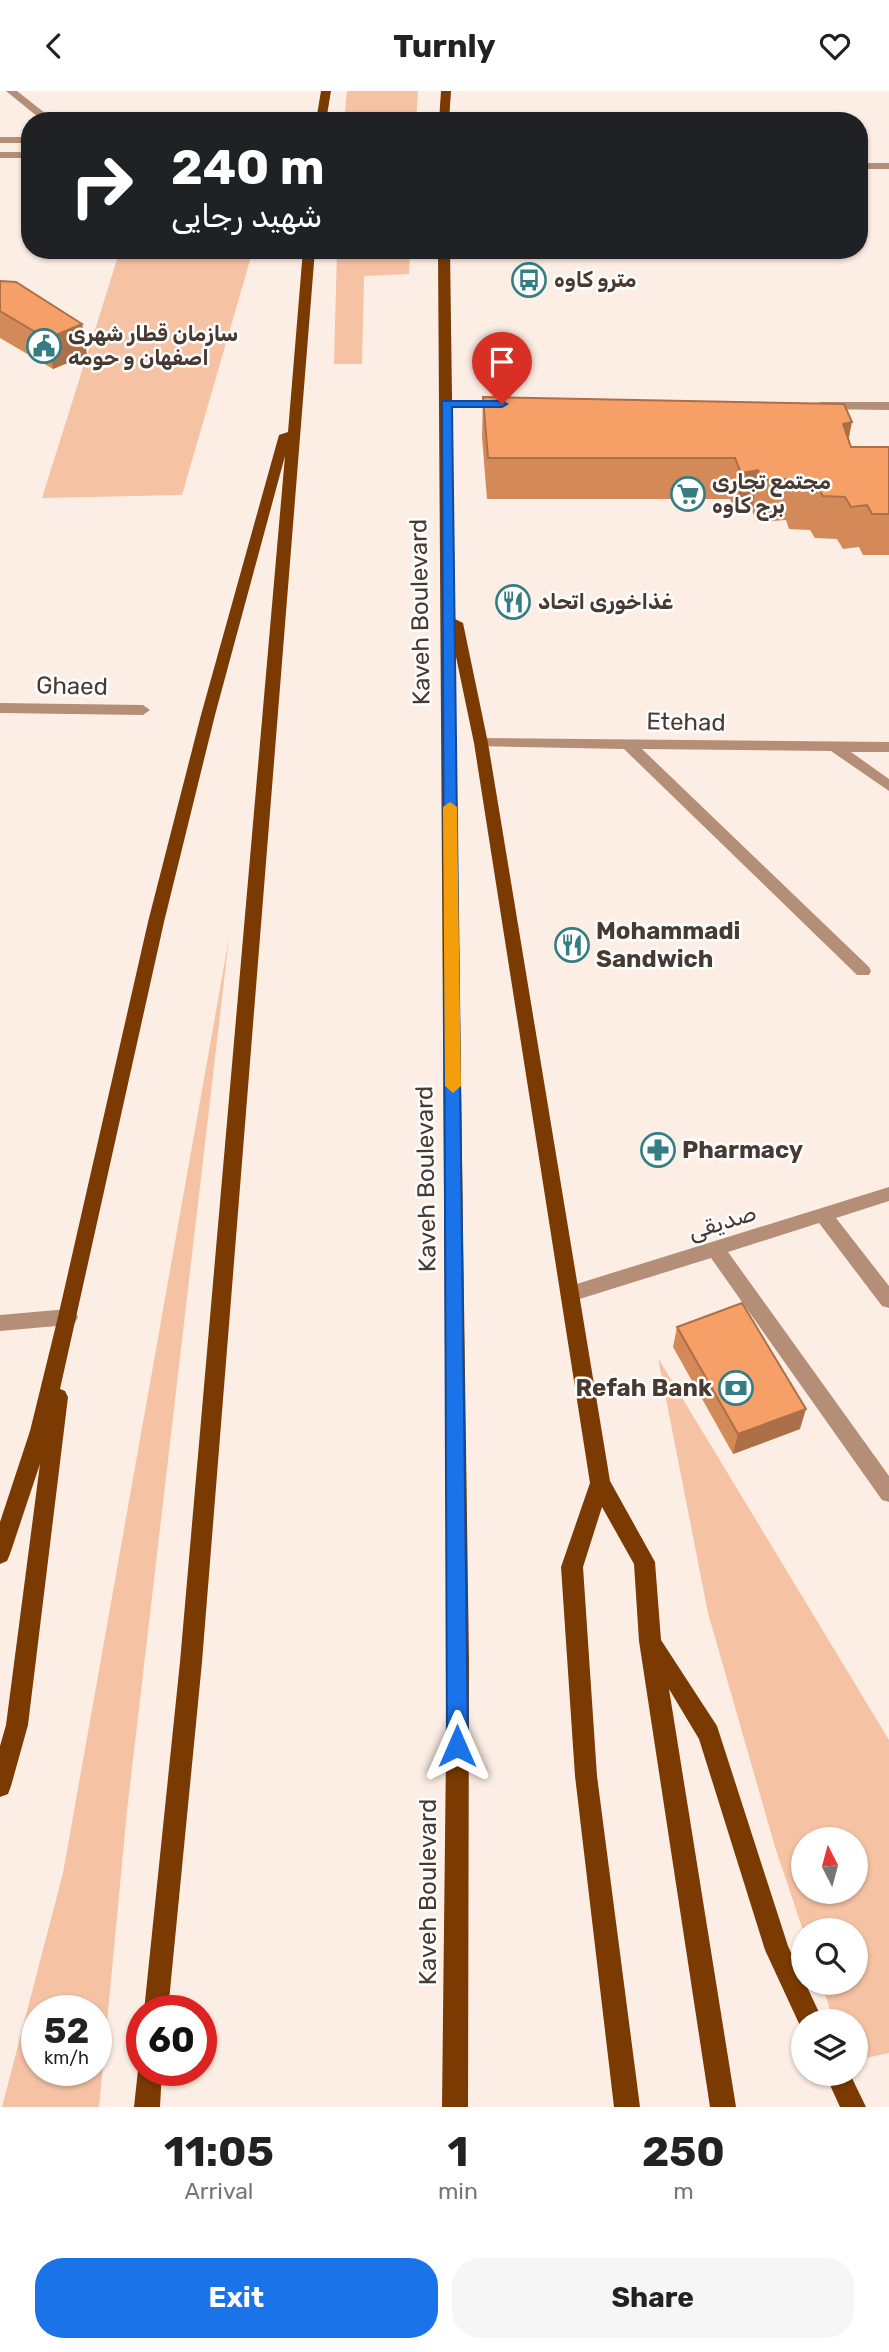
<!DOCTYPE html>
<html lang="en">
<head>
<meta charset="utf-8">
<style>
  body { margin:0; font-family:Rubik,Vazirmatn,sans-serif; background:#f6f6f6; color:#222; height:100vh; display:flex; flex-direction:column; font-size:26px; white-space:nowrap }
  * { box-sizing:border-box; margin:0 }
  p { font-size:23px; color:#767676 }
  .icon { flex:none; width:38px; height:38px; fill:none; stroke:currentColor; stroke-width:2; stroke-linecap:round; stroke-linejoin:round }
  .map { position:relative; height:2016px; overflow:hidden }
  .panel { display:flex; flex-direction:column; background:#fff; flex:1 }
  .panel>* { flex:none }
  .guide { position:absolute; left:21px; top:21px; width:847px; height:147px; border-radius:28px; box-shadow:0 2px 5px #0004; background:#202124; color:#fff; overflow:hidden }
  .needle { width:46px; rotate:354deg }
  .fabs { position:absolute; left:791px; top:1736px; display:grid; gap:14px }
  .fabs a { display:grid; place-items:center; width:77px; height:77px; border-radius:50%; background:#fff; box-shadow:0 2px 5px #0004; font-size:35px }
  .speed { position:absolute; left:21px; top:1904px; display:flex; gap:14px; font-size:35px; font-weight:700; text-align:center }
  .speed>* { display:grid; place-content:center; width:91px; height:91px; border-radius:50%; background:#fff; box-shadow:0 2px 5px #0004; line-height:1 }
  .speed small { font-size:18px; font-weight:400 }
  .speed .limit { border:10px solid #d22; background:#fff; color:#111 }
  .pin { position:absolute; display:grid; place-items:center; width:60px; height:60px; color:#fff; margin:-72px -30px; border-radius:50% 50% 50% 0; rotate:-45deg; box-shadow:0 0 7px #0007 }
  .pin .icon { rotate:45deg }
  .me { position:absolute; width:77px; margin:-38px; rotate:0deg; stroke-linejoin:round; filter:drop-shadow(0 0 5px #0008) }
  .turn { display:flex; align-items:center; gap:24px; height:147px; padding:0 35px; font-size:32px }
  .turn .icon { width:91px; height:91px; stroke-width:2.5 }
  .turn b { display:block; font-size:49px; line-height:60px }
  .eta { display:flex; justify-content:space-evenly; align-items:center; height:119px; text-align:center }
  .eta b { font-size:42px; font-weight:700; line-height:49px }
  .primary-button { display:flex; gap:14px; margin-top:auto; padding:14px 35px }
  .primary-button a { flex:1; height:80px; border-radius:28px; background:#1a73e8; color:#fff; font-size:28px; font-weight:700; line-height:80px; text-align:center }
  .primary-button a+a { background:#f6f6f6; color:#222 }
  header { display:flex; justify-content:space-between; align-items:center; height:91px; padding:0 35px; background:#fff; font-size:32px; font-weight:700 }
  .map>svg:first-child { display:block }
  .green { fill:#f5c2a4; fill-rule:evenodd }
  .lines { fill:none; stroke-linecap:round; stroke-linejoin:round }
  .minor { fill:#b48e77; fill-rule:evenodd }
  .major { fill:#7a3a02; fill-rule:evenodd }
  .wall { fill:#d48959 }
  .shaded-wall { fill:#ac6f48 }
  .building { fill:#f69f67; stroke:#ac6f48; stroke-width:2 }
  .route { fill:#1a73e8; stroke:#114b97; stroke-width:2 }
  .slow { fill:#f59e0b }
  .labels { text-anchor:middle; stroke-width:5; stroke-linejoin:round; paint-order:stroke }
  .far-poi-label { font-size:21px; font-weight:bold; fill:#483931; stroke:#fff; text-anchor:start }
  .street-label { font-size:24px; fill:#483931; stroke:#fff }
  .poi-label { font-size:24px; font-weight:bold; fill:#483931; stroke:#fff; text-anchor:start }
</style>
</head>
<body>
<header><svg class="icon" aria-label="back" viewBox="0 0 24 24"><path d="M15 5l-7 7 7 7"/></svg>Turnly<svg class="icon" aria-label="heart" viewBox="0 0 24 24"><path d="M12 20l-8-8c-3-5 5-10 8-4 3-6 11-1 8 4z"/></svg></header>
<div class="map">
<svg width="889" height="2016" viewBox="0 0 889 2016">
  <rect width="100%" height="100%" fill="#fdeee5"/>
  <g class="green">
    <polygon points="347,0 418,0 416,30 344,30"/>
    <polygon points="120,159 253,159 182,404 42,407"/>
    <polygon points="337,159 410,159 409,183 364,185 362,273 334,273"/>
    <path d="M229 847 127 1720 99 2016H2L63 1782ZM37 1920H96V1979H37Z"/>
    <path d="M658 1267 889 1649V1962L856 1969V1930H834L821 1892H856V1839H803L775 1756 708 1522ZM856 1748V1801H803V1748Z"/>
  </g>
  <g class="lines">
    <g class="minor">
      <polygon points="6,0 17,0 55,30 43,30"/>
      <rect x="0" y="46" width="30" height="6"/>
      <rect x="0" y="61" width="30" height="6"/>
      <rect x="859" y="72" width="30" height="6"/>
      <polygon points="446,309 506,309 512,313 506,317 442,316 442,310"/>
      <polygon points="821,311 889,311 889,319 817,318 817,312"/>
      <polygon points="0,612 143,614 150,619 143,624 0,622"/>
      <polygon points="481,647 889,651 889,661 851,661 889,688 889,700 831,660 642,658 869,876 871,880 869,884 857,884 624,658 476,655 474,652"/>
      <polygon points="889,1096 889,1110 836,1127 889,1195 889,1217 882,1215 819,1132 728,1161 889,1385 889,1411 882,1409 711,1167 570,1211 563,1209 561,1203 563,1197 570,1195"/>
      <polygon points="68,1218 75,1220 78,1226 75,1232 68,1234 0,1240 0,1224"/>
    </g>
    <g class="major">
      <polygon points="321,0 331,0 326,30 316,30"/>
      <polygon points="441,0 451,0 449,30 439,30"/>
      <polygon points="303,159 315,159 202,1571 168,1920 144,1920 180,1571 285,365 215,624 164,831 60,1298 65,1300 68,1306 28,1634 11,1695 8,1703 0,1706 0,1655 6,1634 40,1373 10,1463 7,1470 0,1473 0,1431 30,1340 58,1226 148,831 201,624 279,344 288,341"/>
      <polygon points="438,159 450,159 455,528 463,532 488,652 610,1390 655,1471 661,1549 717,1635 788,1855 823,1930 803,1930 802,1939 765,1859 699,1648 669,1598 736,2016 710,2016 639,1550 634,1473 602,1416 583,1476 597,1685 640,2016 614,2016 575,1685 561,1476 590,1392 474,652 455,561 469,1571 468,2016 442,2016 447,1571"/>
      <polygon points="141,1970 142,1979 162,1979 160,2016 134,2016 138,1979"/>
      <polygon points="825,1983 850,1983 866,2016 840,2016"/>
    </g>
  </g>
  <g class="wall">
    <polygon points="0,190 82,233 87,264 53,278 0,247"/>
    <polygon points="483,306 849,348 851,356 889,356 889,464 863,464 859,456 843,458 837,448 815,447 810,439 789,438 786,429 757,431 752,420 736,423 730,408 487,408 482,346"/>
    <polygon points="677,1236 800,1338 733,1363 673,1256"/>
  </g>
  <g class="shaded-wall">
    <polygon points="82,233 87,264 53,278 47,248"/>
    <polygon points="852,331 844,372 843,333"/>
    <polygon points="758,379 752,420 736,423 741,382"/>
    <polygon points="806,1318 800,1338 733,1363 738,1343"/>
  </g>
  <g class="building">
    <polygon points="0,190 16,191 82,233 47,248 0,220"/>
    <polygon points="483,306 844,313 852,331 843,333 851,356 889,356 889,423 872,423 867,414 851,416 845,406 823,405 818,397 796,397 793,388 763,389 758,379 741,382 735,367 488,367"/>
    <polygon points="742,1212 806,1318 738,1343 677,1236"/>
  </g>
  <polygon class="route" points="442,310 502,310 507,313 502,316 452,316 468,1655 465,1662 457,1665 450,1662 447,1655"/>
  <polygon class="slow" points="450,711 457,716 461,995 453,1002 445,995 443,716"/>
  <defs>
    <g id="bus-ring" transform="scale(1.75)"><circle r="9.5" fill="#fff" stroke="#347d83" stroke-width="1.5"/><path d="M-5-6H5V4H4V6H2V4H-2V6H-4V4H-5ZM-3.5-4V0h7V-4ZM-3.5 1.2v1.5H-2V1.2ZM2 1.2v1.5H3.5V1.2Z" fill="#347d83"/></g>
    <g id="civic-ring" transform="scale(1.75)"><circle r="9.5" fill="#fff" stroke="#347d83" stroke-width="1.5"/><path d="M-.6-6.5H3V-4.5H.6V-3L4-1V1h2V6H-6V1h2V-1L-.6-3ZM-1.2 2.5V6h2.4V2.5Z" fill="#347d83"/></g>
    <g id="supermarket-ring" transform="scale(1.75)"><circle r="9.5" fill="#fff" stroke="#347d83" stroke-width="1.5"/><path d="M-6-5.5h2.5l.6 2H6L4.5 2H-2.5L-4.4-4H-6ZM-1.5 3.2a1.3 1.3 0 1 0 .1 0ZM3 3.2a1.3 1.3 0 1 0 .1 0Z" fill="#347d83"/></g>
    <g id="restaurant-ring" transform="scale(1.75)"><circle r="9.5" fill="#fff" stroke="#347d83" stroke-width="1.5"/><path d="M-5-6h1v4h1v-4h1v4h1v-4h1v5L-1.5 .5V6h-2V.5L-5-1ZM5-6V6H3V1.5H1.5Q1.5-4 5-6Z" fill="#347d83"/></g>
    <g id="pharmacy-ring" transform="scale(1.75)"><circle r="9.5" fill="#fff" stroke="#347d83" stroke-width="1.5"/><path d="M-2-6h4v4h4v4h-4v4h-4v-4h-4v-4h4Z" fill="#347d83"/></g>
    <g id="bank-ring" transform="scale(1.75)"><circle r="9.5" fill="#fff" stroke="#347d83" stroke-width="1.5"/><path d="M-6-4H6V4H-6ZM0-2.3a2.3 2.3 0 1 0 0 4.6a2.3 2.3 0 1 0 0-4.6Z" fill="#347d83"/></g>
  </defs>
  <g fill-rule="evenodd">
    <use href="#bus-ring" x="529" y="189"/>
    <use href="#civic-ring" x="44" y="255"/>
    <use href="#supermarket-ring" x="688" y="403"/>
    <use href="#restaurant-ring" x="513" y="511"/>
    <use href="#restaurant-ring" x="572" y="854"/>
    <use href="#pharmacy-ring" x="658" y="1059"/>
    <use href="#bank-ring" x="736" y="1297"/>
  </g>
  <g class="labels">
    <g class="far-poi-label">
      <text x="554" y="196">مترو کاوه</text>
      <text x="68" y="250">سازمان قطار شهری<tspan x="68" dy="24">اصفهان و حومه</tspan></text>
      <text x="712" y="398">مجتمع تجاری<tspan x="712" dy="24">برج کاوه</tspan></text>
      <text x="538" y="518">غذاخوری اتحاد</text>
    </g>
    <g class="street-label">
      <text transform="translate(420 521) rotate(-91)" y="8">Kaveh Boulevard</text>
      <text transform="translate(72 595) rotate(1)" y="8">Ghaed</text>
      <text transform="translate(686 631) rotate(1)" y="8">Etehad</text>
      <text transform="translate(426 1088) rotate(-91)" y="8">Kaveh Boulevard</text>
      <text transform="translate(722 1131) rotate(-17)" y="8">صدیقی</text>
      <text transform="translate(428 1801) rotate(-90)" y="8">Kaveh Boulevard</text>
    </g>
    <g class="poi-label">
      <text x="596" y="848">Mohammadi<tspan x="596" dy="28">Sandwich</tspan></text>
      <text x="682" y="1067">Pharmacy</text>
      <text x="712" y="1305" text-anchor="end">Refah Bank</text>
    </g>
  </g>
</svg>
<div class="fabs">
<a><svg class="needle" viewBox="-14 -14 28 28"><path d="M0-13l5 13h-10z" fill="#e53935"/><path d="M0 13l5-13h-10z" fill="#767676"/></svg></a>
<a><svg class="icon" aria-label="search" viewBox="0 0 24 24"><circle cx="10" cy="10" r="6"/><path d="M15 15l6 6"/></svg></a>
<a><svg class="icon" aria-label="layers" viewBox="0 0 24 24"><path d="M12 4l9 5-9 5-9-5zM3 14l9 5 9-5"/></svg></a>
</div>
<div class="speed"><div>52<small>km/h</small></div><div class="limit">60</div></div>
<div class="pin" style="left:502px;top:313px;background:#d93025"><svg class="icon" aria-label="arrive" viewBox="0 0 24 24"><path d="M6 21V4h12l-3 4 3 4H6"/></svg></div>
<svg class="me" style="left:457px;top:1655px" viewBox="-20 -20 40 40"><path d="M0-17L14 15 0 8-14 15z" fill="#1a73e8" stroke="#fff" stroke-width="4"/></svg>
<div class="guide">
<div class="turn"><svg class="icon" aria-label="right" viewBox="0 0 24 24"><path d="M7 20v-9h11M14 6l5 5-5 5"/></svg><div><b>240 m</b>شهید رجایی</div></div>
</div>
</div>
<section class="panel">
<div class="eta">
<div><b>11:05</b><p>Arrival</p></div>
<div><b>1</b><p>min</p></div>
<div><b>250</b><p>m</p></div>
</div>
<div class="primary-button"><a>Exit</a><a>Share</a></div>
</section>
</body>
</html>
